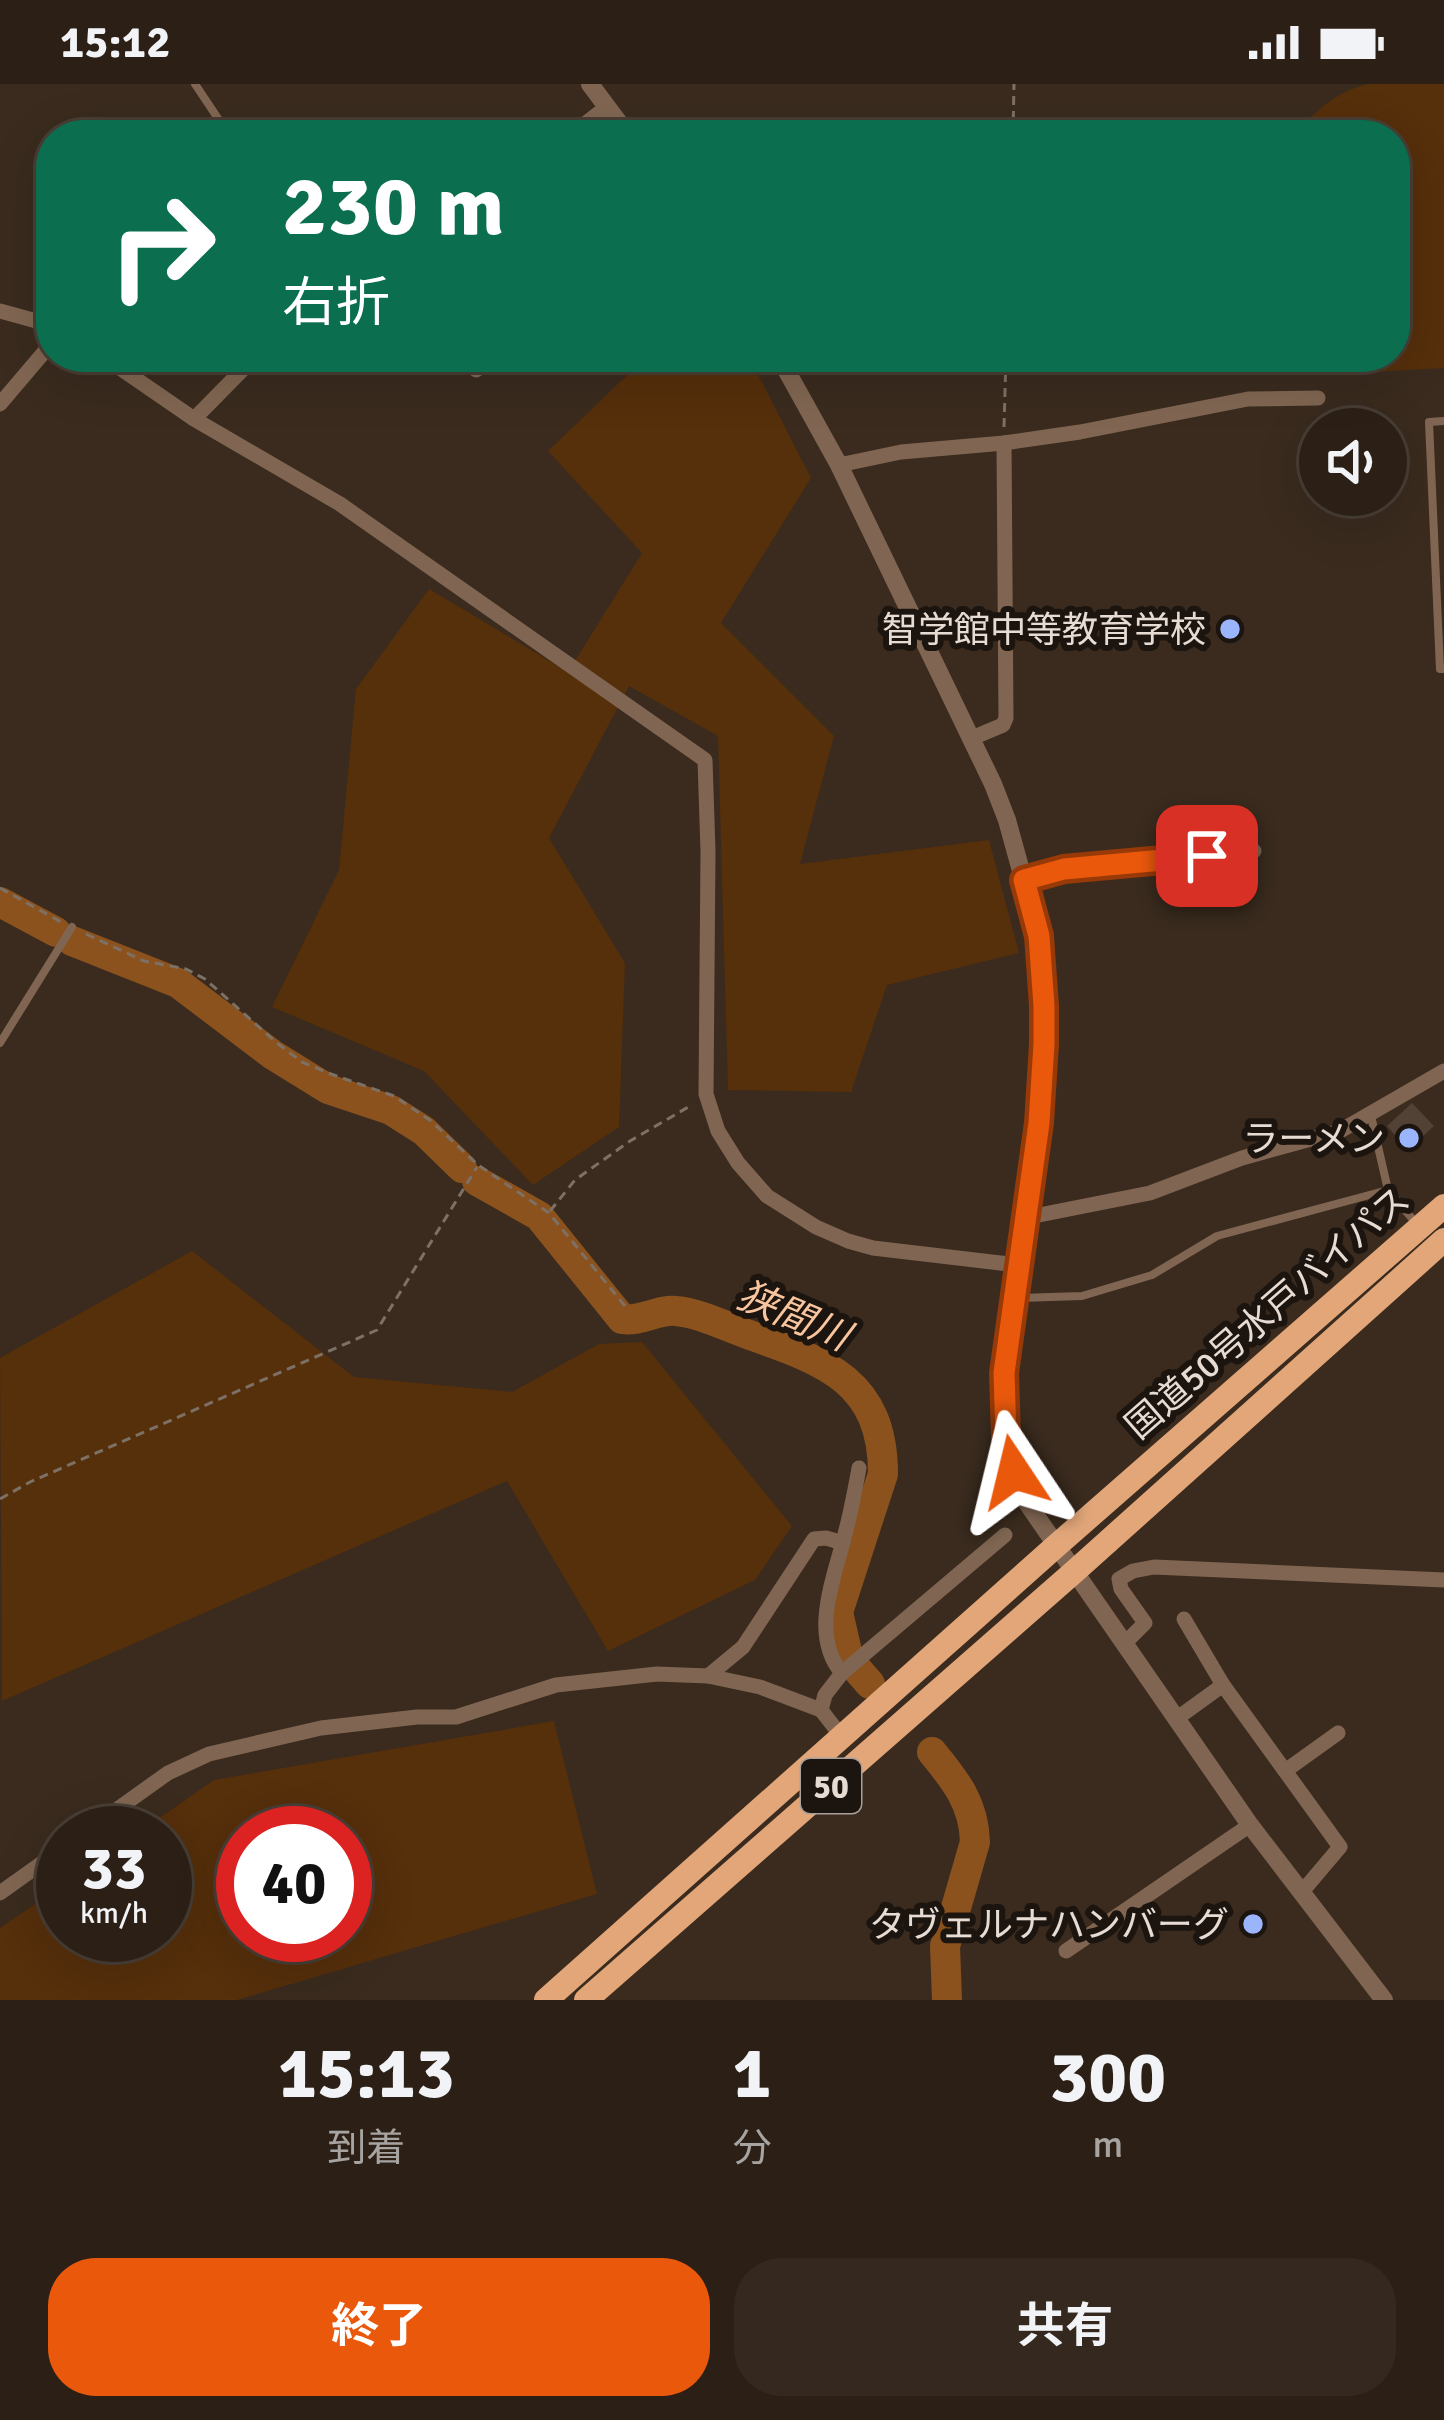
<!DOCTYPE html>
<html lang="ja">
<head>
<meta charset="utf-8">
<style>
  body { margin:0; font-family:Signika,"Noto Sans JP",sans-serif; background:#34281f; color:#f1f3f6; height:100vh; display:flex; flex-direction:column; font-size:45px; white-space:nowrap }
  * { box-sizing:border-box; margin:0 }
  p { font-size:39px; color:#a6a3a1 }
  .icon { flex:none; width:66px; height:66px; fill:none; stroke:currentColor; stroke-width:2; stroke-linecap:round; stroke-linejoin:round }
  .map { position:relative; height:1916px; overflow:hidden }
  .side { display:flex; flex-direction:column; background:#2c2016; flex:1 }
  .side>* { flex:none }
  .top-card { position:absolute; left:36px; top:36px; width:1374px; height:252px; border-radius:48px; box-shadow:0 12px 48px #0002,0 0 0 3px #483e35; background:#0b6e4f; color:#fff; overflow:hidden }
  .buttons { position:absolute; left:1299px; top:324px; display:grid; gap:24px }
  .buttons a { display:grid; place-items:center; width:108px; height:108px; border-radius:50%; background:#2c2016; box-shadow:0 12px 48px #0002,0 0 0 3px #483e35; font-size:60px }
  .speed { position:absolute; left:36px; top:1722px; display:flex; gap:24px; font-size:60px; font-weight:700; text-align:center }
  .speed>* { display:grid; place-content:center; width:156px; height:156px; border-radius:50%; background:#2c2016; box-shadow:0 12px 48px #0002,0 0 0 3px #483e35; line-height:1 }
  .speed small { font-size:30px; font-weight:400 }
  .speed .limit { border:18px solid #d22; background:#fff; color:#111 }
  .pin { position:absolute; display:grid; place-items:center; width:102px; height:102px; color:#fff; margin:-51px; border-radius:24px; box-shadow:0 6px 18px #0006 }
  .me { position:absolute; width:132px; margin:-66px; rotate:350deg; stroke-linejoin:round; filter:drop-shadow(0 0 9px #0008) }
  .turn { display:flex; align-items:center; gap:42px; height:252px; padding:0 48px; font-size:54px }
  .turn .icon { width:156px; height:156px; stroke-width:2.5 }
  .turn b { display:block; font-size:84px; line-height:102px }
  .eta { display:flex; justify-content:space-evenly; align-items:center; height:204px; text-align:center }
  .eta b { font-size:72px; font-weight:700; line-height:84px }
  .primary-button { display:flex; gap:24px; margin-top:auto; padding:24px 48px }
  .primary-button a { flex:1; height:138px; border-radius:48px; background:#ea580c; color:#fff; font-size:48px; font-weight:700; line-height:138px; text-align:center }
  .primary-button a+a { background:#34281f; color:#f1f3f6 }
  .status { display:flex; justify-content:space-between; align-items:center; height:84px; padding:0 60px; background:#2c2016; direction:ltr }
  .status svg { height:33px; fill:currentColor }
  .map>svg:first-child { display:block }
  .green { fill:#562f0b; fill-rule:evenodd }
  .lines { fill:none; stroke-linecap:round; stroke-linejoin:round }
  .river { stroke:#8b521e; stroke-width:30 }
  .building { fill:#524135 }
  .path { stroke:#7d7065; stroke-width:3; stroke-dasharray:9 6; stroke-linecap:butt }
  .service { stroke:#806652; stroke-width:8 }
  .minor { stroke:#806652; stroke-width:15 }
  .tertiary { stroke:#806652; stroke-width:18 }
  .trunk { stroke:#e2a679; stroke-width:24 }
  .route-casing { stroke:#983908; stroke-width:30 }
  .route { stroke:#ea580c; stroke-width:21 }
  .poi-dot { fill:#9bb5fd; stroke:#1c150f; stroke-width:4.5 }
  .labels { text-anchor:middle; stroke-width:12; stroke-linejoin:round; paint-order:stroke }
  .shield { fill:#1c150f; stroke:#aaa099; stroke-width:3 }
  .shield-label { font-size:33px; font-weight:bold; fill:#e7dcd4 }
  .poi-label { font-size:36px; fill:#e7dcd4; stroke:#1c150f; text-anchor:end }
  .street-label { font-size:36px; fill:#e7dcd4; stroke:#1c150f }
  .water-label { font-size:39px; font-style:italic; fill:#f8c59e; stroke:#1c150f }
</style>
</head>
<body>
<div class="status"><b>15:12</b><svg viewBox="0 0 49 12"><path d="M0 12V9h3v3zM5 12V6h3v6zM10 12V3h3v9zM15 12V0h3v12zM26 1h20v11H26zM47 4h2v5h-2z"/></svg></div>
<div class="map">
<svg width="1444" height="1916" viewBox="0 0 1444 1916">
  <rect width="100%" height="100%" fill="#3a2b1e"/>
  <g class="green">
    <path d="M1368 0H1444V284L1316 291 1306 273H1395V51H1294C1316 27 1335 8 1368 0Z"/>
    <polygon points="646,273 749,273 811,394 721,539 834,652 800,780 989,756 1019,869 887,901 851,1008 728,1006 718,652 629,602 549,754 625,879 619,1043 533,1101 424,987 272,923 339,786 356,605 429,505 568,588 642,469 548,367"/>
    <polygon points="192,1167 354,1293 512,1308 599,1260 642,1258 792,1442 755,1496 608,1567 507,1397 2,1617 0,1274"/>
    <path d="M554 1637 597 1810 237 1916H0V1844L63 1801V1851H165V1749H138L214 1696ZM243 1749H345V1851H243Z"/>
  </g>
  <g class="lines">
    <g class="river">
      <polyline points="0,818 56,848"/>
      <polyline points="72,857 178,899 273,971 328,1005 391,1026 424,1047 462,1084"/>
      <path d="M477 1097 539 1132 622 1235C641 1238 658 1225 676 1227 700 1229 725 1242 747 1250 824 1277 883 1296 883 1390L838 1528 848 1572"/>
      <polyline points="856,1584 870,1600"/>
      <path d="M932 1668C955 1696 974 1719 975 1758L945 1862 947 1916"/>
    </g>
  </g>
  <polygon class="building" points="1412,1019 1434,1042 1408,1066 1387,1042"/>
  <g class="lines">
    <g class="path">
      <polyline points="1013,51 1014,0"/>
      <polyline points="1004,343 1006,273"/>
      <polyline points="0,804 61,838"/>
      <polyline points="86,850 144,877 186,885 205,895 277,959 302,978 328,989 394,1012 431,1037 478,1081 549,1129 625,1222"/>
      <polyline points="550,1127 575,1096 630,1057 690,1022"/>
      <polyline points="0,1415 30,1398 377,1246 477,1083"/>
    </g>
    <g class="service">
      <polyline points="195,0 229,51"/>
      <polyline points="1444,337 1429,338 1440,585 1444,585"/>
      <polyline points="0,959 72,843"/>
      <polyline points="1371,1032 1388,1106 1415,1138"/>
      <polyline points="1019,1214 1082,1212 1152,1191 1217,1152 1388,1106"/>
    </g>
    <g class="minor">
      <polyline points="571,51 599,29 613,30"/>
      <polyline points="0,227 51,241"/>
      <polyline points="104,273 194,335 340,420 705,676 708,767 706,1010 718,1047 738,1079 767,1112 816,1143 848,1157 873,1164 1017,1181"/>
      <polyline points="476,286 495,273"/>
      <polyline points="0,320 51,260"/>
      <polyline points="194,335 255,273"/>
      <polyline points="839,381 901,368 1004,359 1080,348 1248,315 1318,314"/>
      <polyline points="972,654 1003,641 1006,634 1004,359"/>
      <polyline points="1024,796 1064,785 1254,767"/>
      <polyline points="1024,1134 1150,1109 1242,1074 1340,1047 1444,987"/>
      <polyline points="1125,1559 1145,1539 1121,1505 1119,1495 1133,1487 1154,1483 1444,1496"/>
      <path d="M842 1589C809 1551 835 1492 845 1450 851 1428 855 1406 859 1384"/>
      <polyline points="708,1592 743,1563 814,1455 826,1454 843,1459"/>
      <polyline points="1223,1601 1340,1763 1301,1809"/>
      <polyline points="1176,1635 1223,1601 1184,1535"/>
      <polyline points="842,1653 821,1626 825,1611 842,1589 1005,1451"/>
      <polyline points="1285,1687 1338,1649"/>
      <polyline points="84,1749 168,1689 209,1670 321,1644 417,1633 456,1633 556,1601 657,1590 708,1592 760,1603 821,1626"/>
      <polyline points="0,1809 63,1764"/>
      <polyline points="1066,1867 1250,1741"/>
    </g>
    <g class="tertiary">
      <polyline points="590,0 628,51"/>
      <polyline points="779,273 839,381 993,700 1007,736 1039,852 1044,922 1039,1039 1004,1290 1006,1353 1025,1416 1250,1741 1384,1916"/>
    </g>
    <g class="trunk">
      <polyline points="546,1916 1056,1462 1444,1122"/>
      <polyline points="586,1916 1075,1487 1444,1156"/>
    </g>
  </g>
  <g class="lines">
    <g class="route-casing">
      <polyline id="route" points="1014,1388 1006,1353 1004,1289 1039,1039 1044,960 1044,922 1039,852 1024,796 1064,785 1207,772"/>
    </g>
    <use href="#route" class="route"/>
  </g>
  <g class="poi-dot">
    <circle cx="1230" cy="545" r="12"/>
    <circle cx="1409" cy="1054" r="12"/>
    <circle cx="1253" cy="1840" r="12"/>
  </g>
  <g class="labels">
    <rect class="shield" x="801" y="1675" width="60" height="54" rx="9"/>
    <g class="shield-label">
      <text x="831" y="1714">50</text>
    </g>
    <g class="poi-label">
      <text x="1206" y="558">智学館中等教育学校</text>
      <text x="1385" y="1067">ラーメン</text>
      <text x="1229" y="1853">タヴェルナハンバーグ</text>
    </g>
    <g class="street-label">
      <text transform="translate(1267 1228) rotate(-41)" y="13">国道50号水戸バイパス</text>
    </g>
    <g class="water-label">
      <text transform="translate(794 1231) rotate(23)" y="14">狭間川</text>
    </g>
  </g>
</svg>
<div class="buttons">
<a><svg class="icon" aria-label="sound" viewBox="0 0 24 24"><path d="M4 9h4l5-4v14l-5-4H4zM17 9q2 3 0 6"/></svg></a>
</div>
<div class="speed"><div>33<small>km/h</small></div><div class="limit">40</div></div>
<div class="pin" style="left:1207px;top:772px;background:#d93025"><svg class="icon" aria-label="arrive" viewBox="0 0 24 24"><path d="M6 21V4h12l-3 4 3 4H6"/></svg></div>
<svg class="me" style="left:1014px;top:1388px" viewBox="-20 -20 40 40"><path d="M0-17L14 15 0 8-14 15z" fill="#ea580c" stroke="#fff" stroke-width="4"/></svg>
<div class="top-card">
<div class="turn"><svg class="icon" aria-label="right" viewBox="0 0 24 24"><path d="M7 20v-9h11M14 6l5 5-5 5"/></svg><div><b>230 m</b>右折</div></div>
</div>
</div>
<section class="side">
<div class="eta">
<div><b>15:13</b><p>到着</p></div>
<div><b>1</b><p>分</p></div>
<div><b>300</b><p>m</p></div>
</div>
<div class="primary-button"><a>終了</a><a>共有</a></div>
</section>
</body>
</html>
